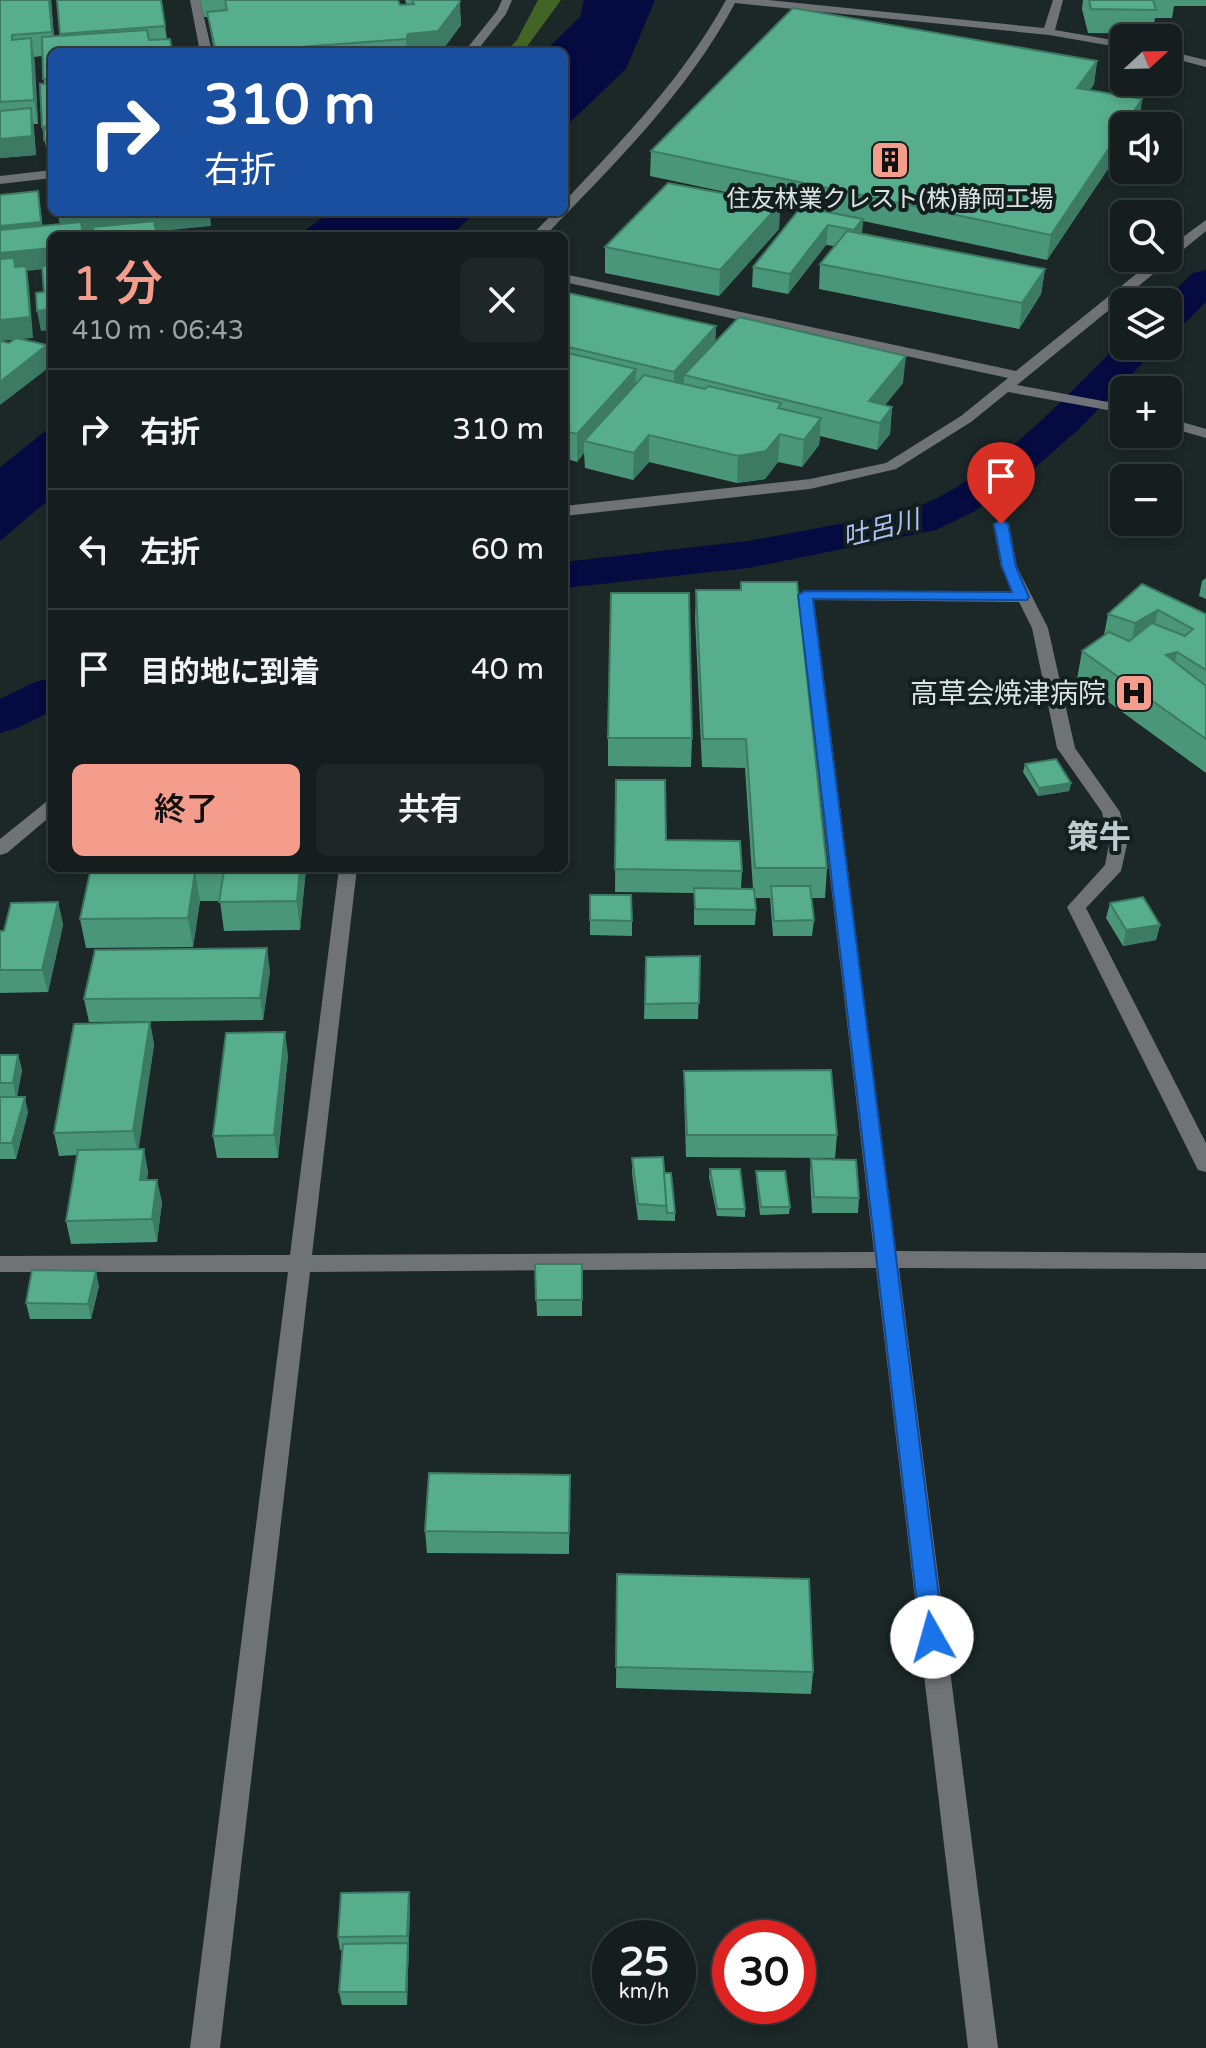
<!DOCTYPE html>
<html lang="ja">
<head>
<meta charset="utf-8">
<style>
  body { margin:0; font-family:"Varela Round","Noto Sans JP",sans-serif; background:#1e2627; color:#f1f3f6; height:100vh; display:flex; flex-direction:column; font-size:30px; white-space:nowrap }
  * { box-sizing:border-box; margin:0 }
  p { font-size:26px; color:#9da2a4 }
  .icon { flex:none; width:44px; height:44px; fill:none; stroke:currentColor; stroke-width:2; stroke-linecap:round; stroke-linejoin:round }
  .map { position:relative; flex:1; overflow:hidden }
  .panel { position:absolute; left:48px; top:232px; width:520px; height:640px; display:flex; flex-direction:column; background:#151d1e; border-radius:12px; box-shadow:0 4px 12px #0003,0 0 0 2px #343b3c }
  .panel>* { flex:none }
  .top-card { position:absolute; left:48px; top:48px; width:520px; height:168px; border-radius:12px; box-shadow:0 4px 12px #0003,0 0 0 2px #343b3c; background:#1a4fa0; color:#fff; overflow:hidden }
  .needle { width:52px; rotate:68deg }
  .tools { position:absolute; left:1110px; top:24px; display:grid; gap:16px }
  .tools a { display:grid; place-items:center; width:72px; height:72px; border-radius:12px; background:#151d1e; box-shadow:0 4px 12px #0003,0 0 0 2px #343b3c; font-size:40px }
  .speed { position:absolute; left:592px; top:1920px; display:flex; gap:16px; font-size:40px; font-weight:700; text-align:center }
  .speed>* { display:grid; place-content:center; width:104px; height:104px; border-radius:50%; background:#151d1e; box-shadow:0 4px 12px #0003,0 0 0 2px #343b3c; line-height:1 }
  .speed small { font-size:20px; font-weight:400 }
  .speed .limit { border:12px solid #d22; background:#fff; color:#111 }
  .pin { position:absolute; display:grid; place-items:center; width:68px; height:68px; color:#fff; margin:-82px -34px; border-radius:50% 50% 50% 0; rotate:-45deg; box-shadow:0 0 8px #0007 }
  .pin .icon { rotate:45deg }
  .me { position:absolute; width:88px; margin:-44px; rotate:353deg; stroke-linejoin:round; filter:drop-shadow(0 0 6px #0008) }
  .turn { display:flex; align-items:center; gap:28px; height:168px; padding:0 24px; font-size:36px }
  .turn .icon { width:104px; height:104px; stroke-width:2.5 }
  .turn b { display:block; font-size:56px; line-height:68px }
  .round { display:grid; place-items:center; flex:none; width:84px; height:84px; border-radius:12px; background:#1e2627 }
  .head { display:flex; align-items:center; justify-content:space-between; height:136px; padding:0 24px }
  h1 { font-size:48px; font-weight:600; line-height:60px; color:#f49d8c }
  .cta { display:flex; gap:16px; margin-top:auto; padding:16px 24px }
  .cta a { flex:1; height:92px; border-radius:12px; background:#f49d8c; color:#111; font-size:32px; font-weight:600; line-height:92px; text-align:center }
  .cta a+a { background:#1e2627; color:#f1f3f6 }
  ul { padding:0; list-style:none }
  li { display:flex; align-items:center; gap:24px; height:120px; padding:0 24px; border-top:2px solid #343b3c }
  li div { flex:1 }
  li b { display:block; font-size:30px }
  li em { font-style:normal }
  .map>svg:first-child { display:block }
  .forest { fill:#426425 }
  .water { fill:#050b41 }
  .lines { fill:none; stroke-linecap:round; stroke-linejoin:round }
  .river { fill:#050b41; fill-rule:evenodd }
  .minor { fill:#6f7376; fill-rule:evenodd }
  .wall { fill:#4a9679 }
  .shaded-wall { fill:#3c7a63 }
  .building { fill:#56ae8d; stroke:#3c7a63; stroke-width:2 }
  .route { fill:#1a73e8; stroke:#114b97; stroke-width:2 }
  .labels { text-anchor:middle; stroke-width:8; stroke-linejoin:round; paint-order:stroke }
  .far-poi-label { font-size:24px; fill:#dbe2e2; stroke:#131e1e }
  .far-water-label { font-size:26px; font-style:italic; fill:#adc2f6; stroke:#131e1e }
  .poi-label { font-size:28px; fill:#dbe2e2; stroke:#131e1e; text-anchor:end }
  .quarter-label { font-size:32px; font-weight:bold; fill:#bdcbcc; stroke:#131e1e }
</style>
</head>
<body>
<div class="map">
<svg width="1206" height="2048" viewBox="0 0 1206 2048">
  <rect width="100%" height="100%" fill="#1c2728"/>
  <polygon class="forest" points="538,0 561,0 523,52 505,52 517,40"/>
  <g class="water">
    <polygon points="584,0 655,0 626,69 564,128 564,52 544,52 580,17"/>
    <polygon points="330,212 476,212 450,236 298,236"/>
    <polygon points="52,426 52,497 0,541 0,467"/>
  </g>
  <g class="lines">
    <g class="river">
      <polygon points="1206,270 1206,302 1182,326 1168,330 1168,302 1162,302 1193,273"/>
      <path d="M1124 339V346H1159L1081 427 1030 472 975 511 936 530 748 568 564 588V562L748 541 894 514C976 496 1065 397 1124 339Z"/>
      <polygon points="52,678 52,711 17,728 0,733 0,699 35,682"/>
    </g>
    <g class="minor">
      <polygon points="190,0 200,0 212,52 200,52"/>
      <polygon points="502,0 512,0 506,14 476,52 464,52 497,11"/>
      <path d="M726 0H768L1044 28 1053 0H1063L1055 30 1124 42V48L1049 35 735 3C687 93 615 163 545 236H531L554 212H564V202C624 138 684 77 726 0Z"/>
      <polygon points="1168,51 1206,60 1206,67 1168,57"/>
      <polygon points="52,170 52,178 0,184 0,176"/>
      <polygon points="1206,220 1206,231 1017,385 1124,405 1124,413 1008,392 971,422 896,469 810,489 564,516 564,506 810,479 886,463 961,416 1008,378 564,282 564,274 1016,371 1156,258 1168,258 1168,248"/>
      <polygon points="1168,418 1206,429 1206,438 1168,427"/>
      <polygon points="1001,519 1009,524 1017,567 1048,628 1075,748 1120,812 1127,844 1121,871 1086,908 1206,1143 1206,1172 1198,1170 1195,1164 1067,907 1105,865 1109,844 1102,812 1057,748 1032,628 1019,602 814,600 896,1251 1206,1253 1206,1269 899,1268 998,2048 968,2048 876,1268 310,1272 220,2048 190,2048 288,1272 0,1272 0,1256 290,1255 339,868 357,868 312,1255 874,1252 797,595 805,590 1014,592 1001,567 993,524"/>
      <polygon points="52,800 52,815 7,853 0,855 0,839 46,802"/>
    </g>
  </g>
  <g class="wall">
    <polygon points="0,0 51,0 54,36 60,36 57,0 165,26 167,39 52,52 52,164 49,164 42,127 44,84 42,56 34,57 38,124 33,124 36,155 0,158"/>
    <polygon points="200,0 398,0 400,5 407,5 405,0 459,0 461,25 441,52 214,52 208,17 204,17"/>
    <polygon points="1083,0 1206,0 1206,6 1174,6 1172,18 1155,18 1152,34 1088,33 1082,9"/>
    <polygon points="1097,61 1094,84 1090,90 1142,99 1139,123 1124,126 1124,145 1047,260 863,221 862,233 1045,269 1041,294 1019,329 819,289 820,264 834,246 826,245 788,294 752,287 753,267 801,208 650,176 651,151"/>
    <polygon points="780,204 779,229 719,296 605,273 605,247"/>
    <polygon points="564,292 716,326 715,342 903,383 885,405 892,407 890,434 877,450 820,436 819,445 802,467 778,462 765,479 737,483 649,462 633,480 585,468 584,453 577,462 564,458"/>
    <polygon points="1206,578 1206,599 1199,596 1202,581"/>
    <polygon points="741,582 827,868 825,898 811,898 814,920 812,936 773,936 770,898 755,898 756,910 755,925 694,925 694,893 615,892 616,780 666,840 742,871 741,888 753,889 745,768 702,767 695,618 696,590 741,590"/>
    <polygon points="1142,584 1206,614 1206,773 1077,679 1082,651 1104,635 1108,614"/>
    <polygon points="608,738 692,738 691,767 608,766"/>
    <polygon points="1025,764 1071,783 1069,791 1038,796 1023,772"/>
    <polygon points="91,868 306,868 300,930 224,931 220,901 200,901 193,947 86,948 80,919"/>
    <polygon points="590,895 632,921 632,936 590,935"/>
    <polygon points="58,902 63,925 48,992 0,993 0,931 4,931"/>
    <polygon points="1110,903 1160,925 1156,940 1123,946 1106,918"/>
    <polygon points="700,956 698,1019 644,1019 646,957"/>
    <polygon points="270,971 263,1020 89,1022 84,999"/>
    <polygon points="150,1022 154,1045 138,1149 148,1171 147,1180 162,1202 157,1242 71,1244 66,1221 77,1155 59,1156 54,1133"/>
    <polygon points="0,1055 18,1055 22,1070 17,1097 28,1112 16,1159 0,1159"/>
    <polygon points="288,1055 278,1158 217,1158 213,1136"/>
    <polygon points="684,1071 837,1135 835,1158 686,1157 684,1094"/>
    <polygon points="632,1158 664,1173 675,1213 675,1221 638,1220 632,1173"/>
    <polygon points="811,1159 859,1198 858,1213 812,1213 810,1175"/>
    <polygon points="710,1169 745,1209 745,1217 717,1216 709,1177"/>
    <polygon points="756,1171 790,1207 789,1214 760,1215 756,1179"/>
    <polygon points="535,1264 582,1264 582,1316 537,1316"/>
    <polygon points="99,1286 91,1319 30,1319 26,1303"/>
    <polygon points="570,1475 569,1554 427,1553 425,1531"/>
    <polygon points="617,1574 813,1672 811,1694 616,1688"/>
    <polygon points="410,1906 407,2005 342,2005 339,1992 342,1950 340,1950 338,1937"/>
  </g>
  <g class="shaded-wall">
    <polygon points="49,0 51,0 55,52 52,32"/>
    <polygon points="460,2 461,25 441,52 407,52 406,39 408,34"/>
    <polygon points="31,38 35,62 38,124 34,100"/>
    <polygon points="1097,61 1094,84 1074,112 1077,88"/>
    <polygon points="1142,99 1139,123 1136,126 1124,126"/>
    <polygon points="31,108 34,127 36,155 0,158 0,139"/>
    <polygon points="1124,126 1124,145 1047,260 1051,235"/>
    <polygon points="38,191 44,235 0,239 0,226"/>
    <polygon points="780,204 779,229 719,296 720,270"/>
    <polygon points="94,212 210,212 211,226 111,236 62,236 58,216"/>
    <polygon points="863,219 861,238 852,250 854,230"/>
    <polygon points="828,225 826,245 788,294 790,274"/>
    <polygon points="52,248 52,268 27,271 29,286 33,338 0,341 0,253"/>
    <polygon points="1045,269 1041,294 1019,329 1022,303"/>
    <polygon points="52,309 52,330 41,331 37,311"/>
    <polygon points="716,326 715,352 684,375 684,387 674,398 674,372"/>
    <polygon points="47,345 51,366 0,405 0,382"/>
    <polygon points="906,356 903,383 872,421 869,401"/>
    <polygon points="636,369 635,395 584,441 584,453 577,462 577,434"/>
    <polygon points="892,407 890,434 877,450 880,423"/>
    <polygon points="821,418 819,445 802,467 804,440"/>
    <polygon points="780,434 778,462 765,479 737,483 738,456"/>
    <polygon points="649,435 649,462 633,480 634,453"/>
    <polygon points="1158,610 1152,638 1130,651 1135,623"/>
    <polygon points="1177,652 1171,681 1166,655"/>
    <polygon points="1071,783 1069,791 1038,796 1039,788"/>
    <polygon points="300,868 306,868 300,930 297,901"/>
    <polygon points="195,872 200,901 193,947 188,918"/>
    <polygon points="58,902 63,925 48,992 42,970"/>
    <polygon points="1160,925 1156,940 1123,946 1126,930"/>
    <polygon points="267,948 270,971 263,1020 260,998"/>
    <polygon points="150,1022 154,1045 138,1154 133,1131"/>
    <polygon points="285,1032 288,1055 278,1158 274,1135"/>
    <polygon points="18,1055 22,1070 16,1098 13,1083"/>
    <polygon points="25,1097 28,1112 16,1159 12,1143"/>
    <polygon points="144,1149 148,1171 144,1203 140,1180"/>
    <polygon points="157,1180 162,1202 157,1242 152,1219"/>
    <polygon points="96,1271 99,1286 91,1319 88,1304"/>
    <polygon points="409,1892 410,1906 407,2005 406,1992"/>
  </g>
  <g class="building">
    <polygon points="0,0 49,0 52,32 12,35 12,40 31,38 34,100 0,102"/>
    <polygon points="57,0 161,0 165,26 60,34"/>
    <polygon points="225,0 398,0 400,5 414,4 412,0 459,0 460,2 438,31 408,34 406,39 235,52 216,52 207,12 227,10"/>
    <polygon points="1089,0 1153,0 1156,10 1091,9"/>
    <polygon points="793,8 1097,61 1077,88 1142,99 1051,235 651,151"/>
    <polygon points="147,30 149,40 170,39 172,52 52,52 52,79 43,79 42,37"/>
    <polygon points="52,83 52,126 42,127 40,84"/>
    <polygon points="31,108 32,136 0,139 0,111"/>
    <polygon points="52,128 52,139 44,140 44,129"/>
    <polygon points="668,183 780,204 720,270 605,247"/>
    <polygon points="38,191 41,222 0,226 0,195"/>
    <polygon points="801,207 863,219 854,230 828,225 790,274 753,267"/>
    <polygon points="58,212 94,212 58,216"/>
    <polygon points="154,221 157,236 94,236 93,227"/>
    <polygon points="81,222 83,236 52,236 52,248 0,253 0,230"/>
    <polygon points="847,231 1045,269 1022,303 820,264"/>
    <polygon points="14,258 15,267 26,266 30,317 0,320 0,259"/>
    <polygon points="52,265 52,309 37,311 36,293 44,292 42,266"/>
    <polygon points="564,292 716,326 674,372 564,346"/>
    <polygon points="739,317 906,356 869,401 892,407 880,423 684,375"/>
    <polygon points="16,338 47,345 0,382 0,341 9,343"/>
    <polygon points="564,352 636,369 577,434 564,431"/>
    <polygon points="644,375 705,389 708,386 781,403 778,408 821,418 804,440 780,434 766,451 738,456 649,435 634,453 584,441"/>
    <polygon points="741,582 797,582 827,868 755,868 746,739 703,739 696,590 741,590"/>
    <polygon points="1142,584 1206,614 1206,670 1177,652 1166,655 1206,686 1206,739 1082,651 1109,632 1129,641 1152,623 1185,636 1193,629 1158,610 1135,623 1108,614"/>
    <polygon points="611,593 689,593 692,738 608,738"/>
    <polygon points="1056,759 1071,783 1039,788 1025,764"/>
    <polygon points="616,780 665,780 666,840 740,841 742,871 615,869"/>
    <polygon points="91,868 300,868 297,901 219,902 224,871 195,872 188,918 80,919"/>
    <polygon points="771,886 810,886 814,920 774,921"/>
    <polygon points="694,888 754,889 756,910 695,909"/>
    <polygon points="590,895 631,895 632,921 590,920"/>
    <polygon points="1143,897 1160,925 1126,930 1110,903"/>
    <polygon points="58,902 42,970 0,970 0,931 4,931 11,903"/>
    <polygon points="267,948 260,998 84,999 95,950"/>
    <polygon points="700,956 699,1003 645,1004 646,957"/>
    <polygon points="150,1022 133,1131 54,1133 74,1024"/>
    <polygon points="285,1032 274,1135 213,1136 226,1033"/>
    <polygon points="0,1055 18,1055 13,1083 0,1083"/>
    <polygon points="831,1070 837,1135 687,1135 684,1071"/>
    <polygon points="0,1097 25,1097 12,1143 0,1143"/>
    <polygon points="144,1149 140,1180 157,1180 152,1219 66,1221 78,1150"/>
    <polygon points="663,1157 667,1206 638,1204 632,1158"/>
    <polygon points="811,1159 856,1160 859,1198 814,1197"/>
    <polygon points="710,1169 740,1169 745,1209 717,1209"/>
    <polygon points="756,1171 785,1171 790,1207 761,1207"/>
    <polygon points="664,1173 671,1173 675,1213 667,1213"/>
    <polygon points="535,1264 582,1264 582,1300 536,1300"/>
    <polygon points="32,1270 96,1271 88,1304 26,1303"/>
    <polygon points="429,1473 570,1475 569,1533 425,1531"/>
    <polygon points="617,1574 809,1579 813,1672 616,1667"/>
    <polygon points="409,1892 407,1936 338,1937 341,1893"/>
    <polygon points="408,1943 406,1992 339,1992 343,1944"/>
  </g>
  <polygon class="route" points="1001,520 1008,524 1016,567 1029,597 1027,600 813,599 944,1637 941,1644 932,1647 924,1644 921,1637 798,595 805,591 1012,592 1002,567 994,524"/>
  <defs>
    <g id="building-square" transform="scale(2)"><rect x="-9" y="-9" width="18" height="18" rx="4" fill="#f49d8c" stroke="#131e1e"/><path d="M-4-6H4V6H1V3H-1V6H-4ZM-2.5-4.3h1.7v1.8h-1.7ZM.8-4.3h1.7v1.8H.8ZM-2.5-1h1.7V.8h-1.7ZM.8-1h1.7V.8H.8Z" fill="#111"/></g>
    <g id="hospital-square" transform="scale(2)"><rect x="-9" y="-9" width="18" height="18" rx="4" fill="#f49d8c" stroke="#131e1e"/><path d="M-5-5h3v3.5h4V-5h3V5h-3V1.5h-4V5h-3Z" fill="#111"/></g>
  </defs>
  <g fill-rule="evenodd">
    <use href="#building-square" x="890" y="160"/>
    <use href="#hospital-square" x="1134" y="693"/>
  </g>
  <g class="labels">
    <g class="far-poi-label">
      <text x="890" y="207">住友林業クレスト(株)静岡工場</text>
    </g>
    <g class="far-water-label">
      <text transform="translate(881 528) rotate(-14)" y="9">吐呂川</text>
    </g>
    <g class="poi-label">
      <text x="1106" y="703">高草会焼津病院</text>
    </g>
    <g class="quarter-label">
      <text x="1099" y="848">策牛</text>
    </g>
  </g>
</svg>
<div class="tools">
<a><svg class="needle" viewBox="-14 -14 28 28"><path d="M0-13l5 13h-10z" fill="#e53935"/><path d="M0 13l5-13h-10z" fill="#9da2a4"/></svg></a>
<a><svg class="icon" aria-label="sound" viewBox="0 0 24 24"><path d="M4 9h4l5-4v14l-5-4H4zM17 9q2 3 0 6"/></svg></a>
<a><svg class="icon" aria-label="search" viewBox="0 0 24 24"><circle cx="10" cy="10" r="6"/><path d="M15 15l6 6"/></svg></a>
<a><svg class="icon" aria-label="layers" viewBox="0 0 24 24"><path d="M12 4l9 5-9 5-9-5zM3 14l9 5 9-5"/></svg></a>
<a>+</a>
<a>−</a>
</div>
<div class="speed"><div>25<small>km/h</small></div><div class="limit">30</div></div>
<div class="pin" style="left:1001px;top:524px;background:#d93025"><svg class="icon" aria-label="arrive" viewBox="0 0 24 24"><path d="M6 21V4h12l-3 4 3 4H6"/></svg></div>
<svg class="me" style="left:932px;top:1637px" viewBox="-20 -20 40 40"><circle r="19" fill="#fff"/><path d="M0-13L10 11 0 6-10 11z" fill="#1a73e8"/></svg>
<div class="top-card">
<div class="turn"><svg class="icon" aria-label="right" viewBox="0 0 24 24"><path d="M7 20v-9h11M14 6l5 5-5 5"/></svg><div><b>310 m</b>右折</div></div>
</div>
<section class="panel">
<div class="head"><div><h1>1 分</h1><p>410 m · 06:43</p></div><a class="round"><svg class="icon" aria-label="close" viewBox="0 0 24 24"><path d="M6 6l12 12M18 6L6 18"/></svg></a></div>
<ul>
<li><svg class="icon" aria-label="right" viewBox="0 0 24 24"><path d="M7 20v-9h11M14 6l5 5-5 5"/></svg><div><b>右折</b></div><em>310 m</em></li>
<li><svg class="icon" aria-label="left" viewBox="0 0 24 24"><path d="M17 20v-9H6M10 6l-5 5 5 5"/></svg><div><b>左折</b></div><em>60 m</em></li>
<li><svg class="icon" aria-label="arrive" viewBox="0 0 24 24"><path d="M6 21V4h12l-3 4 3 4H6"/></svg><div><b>目的地に到着</b></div><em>40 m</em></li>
</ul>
<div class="cta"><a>終了</a><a>共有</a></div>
</section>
</div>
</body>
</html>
